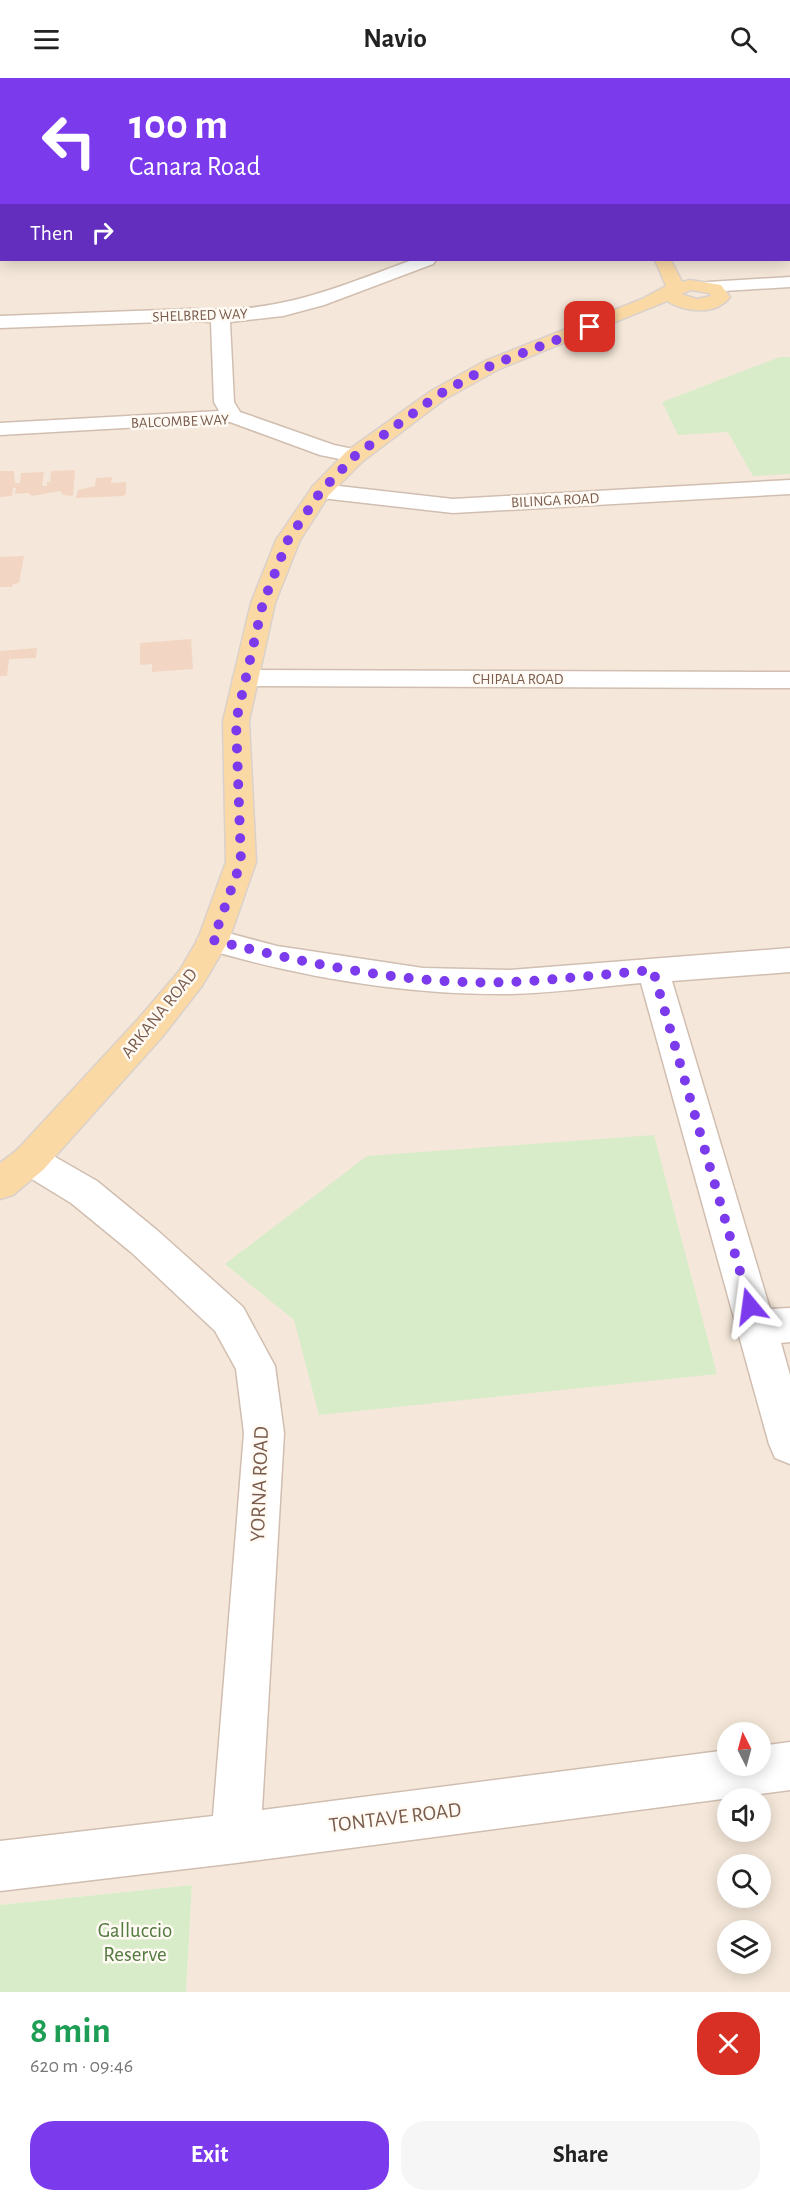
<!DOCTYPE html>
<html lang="en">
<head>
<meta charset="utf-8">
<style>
  body { margin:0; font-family:"Alegreya Sans",sans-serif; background:#f6f6f6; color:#222; height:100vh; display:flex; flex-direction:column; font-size:22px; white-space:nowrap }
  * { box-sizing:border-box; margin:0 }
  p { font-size:20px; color:#767676 }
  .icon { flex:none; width:33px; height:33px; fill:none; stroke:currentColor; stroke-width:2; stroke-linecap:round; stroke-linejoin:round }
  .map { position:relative; height:1914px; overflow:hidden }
  .side { display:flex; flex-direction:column; background:#fff; flex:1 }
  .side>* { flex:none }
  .hud { position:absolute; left:0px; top:0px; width:790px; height:183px; box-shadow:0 3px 15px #0003; background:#7c3aed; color:#fff; overflow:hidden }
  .needle { width:39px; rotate:354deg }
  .buttons { position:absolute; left:717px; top:1644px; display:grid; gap:12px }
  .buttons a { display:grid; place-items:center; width:54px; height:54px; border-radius:50%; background:#fff; box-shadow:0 3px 15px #0003; font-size:30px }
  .pin { position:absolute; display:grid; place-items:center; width:51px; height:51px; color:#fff; margin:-26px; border-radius:12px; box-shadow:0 3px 9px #0006 }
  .me { position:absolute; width:66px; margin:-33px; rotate:344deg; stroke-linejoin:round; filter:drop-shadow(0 0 4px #0008) }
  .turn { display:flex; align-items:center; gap:21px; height:126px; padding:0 30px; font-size:27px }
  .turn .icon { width:78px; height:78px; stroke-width:2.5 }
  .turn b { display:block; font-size:42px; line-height:51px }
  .then { display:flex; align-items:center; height:57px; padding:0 30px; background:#0003; gap:12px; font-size:22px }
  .round { display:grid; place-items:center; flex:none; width:63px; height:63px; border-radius:24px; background:#f6f6f6 }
  .head { display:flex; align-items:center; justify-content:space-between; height:102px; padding:0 30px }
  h1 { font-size:36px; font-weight:700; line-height:45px; color:#1e9e55 }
  .button { display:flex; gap:12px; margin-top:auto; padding:12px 30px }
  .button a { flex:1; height:69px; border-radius:24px; background:#7c3aed; color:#fff; font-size:24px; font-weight:700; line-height:69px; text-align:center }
  .button a+a { background:#f6f6f6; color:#222 }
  header { display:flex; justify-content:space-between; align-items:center; height:78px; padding:0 30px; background:#fff; font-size:27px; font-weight:700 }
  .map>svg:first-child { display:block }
  .residential { fill:#f5e8da; fill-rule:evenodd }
  .green { fill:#d8ecc9 }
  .building { fill:#f3d5c3 }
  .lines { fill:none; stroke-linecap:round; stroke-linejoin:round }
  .minor-casing { stroke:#d1beb0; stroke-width:3 }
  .major-casing { stroke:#dad1cd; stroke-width:3 }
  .path { stroke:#d9b8a5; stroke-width:1.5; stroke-dasharray:1 2; stroke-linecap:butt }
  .minor { fill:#fff; fill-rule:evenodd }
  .major { fill:#fbd9a5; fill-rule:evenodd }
  .route { stroke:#7c3aed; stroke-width:10; stroke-dasharray:0 18 }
  .labels { text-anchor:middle; stroke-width:5; stroke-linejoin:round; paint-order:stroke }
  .far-street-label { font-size:15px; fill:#7a5c4d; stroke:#fffaf3 }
  .street-label { font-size:18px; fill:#7a5c4d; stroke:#fffaf3 }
  .near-street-label { font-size:21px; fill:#7a5c4d; stroke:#fffaf3 }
  .near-park-label { font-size:21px; fill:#537a41; stroke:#fffaf3 }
</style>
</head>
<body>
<header><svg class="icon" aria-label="menu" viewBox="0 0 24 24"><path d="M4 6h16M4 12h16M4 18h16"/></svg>Navio<svg class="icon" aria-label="search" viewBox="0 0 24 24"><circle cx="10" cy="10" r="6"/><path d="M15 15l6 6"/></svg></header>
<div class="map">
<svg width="790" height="1914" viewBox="0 0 790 1914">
  <rect width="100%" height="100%" fill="#fdf6ec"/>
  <path class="residential" d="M0 0H790V1914H186L192 1807 0 1827ZM2 2H789V182H2ZM728 1654H760V1688H728ZM728 1720H760V1754H728ZM728 1786H760V1820H728ZM728 1852H760V1886H728Z"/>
  <g class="green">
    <polygon points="780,279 790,279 790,396 753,398 728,354 678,357 662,324"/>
    <polygon points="654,1057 717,1296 319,1337 294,1242 225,1186 367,1078"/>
    <polygon points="192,1807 186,1914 0,1914 0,1827"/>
  </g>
  <g class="building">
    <polygon points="75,392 73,418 63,417 60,413 32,418 29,415 15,416 16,410 13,410 12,418 0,419 0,393 14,393 15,405 20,405 21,395 44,394 42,408 47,408 47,404 50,404 51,393"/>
    <polygon points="112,399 111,405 126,404 126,416 123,418 76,420 78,412 95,408 96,400"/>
    <polygon points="24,478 19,505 13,506 12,509 0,509 0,479"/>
    <polygon points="191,561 193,591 152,594 152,586 140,587 140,565"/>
    <polygon points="37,570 36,580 9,581 7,598 0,598 0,573"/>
  </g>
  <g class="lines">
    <g class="minor-casing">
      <g id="minor">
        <polygon points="78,0 96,0 77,2"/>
        <polygon points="739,0 753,0 754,2 740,2"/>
        <rect x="0" y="26" width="2" height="8"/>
        <rect x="789" y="47" width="1" height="9"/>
        <rect x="0" y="72" width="2" height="10"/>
        <rect x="789" y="120" width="1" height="10"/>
        <rect x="0" y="148" width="2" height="10"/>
        <path d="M412 182H436L433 186 324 227 283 238 230 244 234 324 240 334 334 367 363 373 366 378 363 383 355 384 320 377 230 344 0 357V345L219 333 214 324 211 244 189 243 0 250V238L189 231C276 237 333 211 412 182Z"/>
        <polygon points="790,199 790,209 708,214 702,213 699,209 702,205 708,204"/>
        <polygon points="790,402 790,416 453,435 321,420 313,418 310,413 313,408 321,406 453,421"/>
        <polygon points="246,592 790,594 790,610 246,608 237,605 233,600 237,595"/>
        <path d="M213 851 277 868 423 890 510 892 790 870V894L672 903 770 1231 790 1230V1264L781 1265 790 1297V1386L775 1380 769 1366 641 905C597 909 552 915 509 916 406 917 300 899 202 870L197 862 202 854Z"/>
        <polygon points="30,1067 43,1072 97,1103 158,1153 243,1229 275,1288 284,1355 262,1732 728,1672 728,1688 760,1688 760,1668 790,1664 790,1712 236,1785 0,1813 0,1763 213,1738 244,1355 236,1291 215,1253 132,1175 71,1125 17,1092 12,1082 17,1072"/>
      </g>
    </g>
    <g class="major-casing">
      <g id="major">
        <polygon points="552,0 566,0 567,2 553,2"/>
        <path d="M655 182H671L682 204 690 202 721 207 730 219C716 238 684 234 667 223L499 291 445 321 363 383 329 417 300 462 275 525 249 643 256 784 229 862 202 908 163 958 43 1092 13 1117 0 1121V1085L17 1072 139 940 180 892 198 861 226 784 223 643 251 525 276 462 313 408 347 373 431 313 485 283 642 221 666 208ZM691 212 709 215 711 218 697 221 681 216Z"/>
      </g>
    </g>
    <polyline class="path" points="437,2 473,0"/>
    <use href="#minor" class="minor"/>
    <use href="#major" class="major"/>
  </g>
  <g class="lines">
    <path class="route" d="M590 249 492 287 438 317 355 378 321 413 288 462 263 525 236 643 241 784 213 862C309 886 411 908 511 904 558 902 606 896 653 892L750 1228"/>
  </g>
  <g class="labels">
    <g class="far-street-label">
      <text transform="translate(200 237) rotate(-2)" y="5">SHELBRED WAY</text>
      <text transform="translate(180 343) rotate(-2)" y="5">BALCOMBE WAY</text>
      <text transform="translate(555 422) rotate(-3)" y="5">BILINGA ROAD</text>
      <text x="518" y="606">CHIPALA ROAD</text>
    </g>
    <g class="street-label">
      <text transform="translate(159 935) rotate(-51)" y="6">ARKANA ROAD</text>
    </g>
    <g class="near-street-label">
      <text transform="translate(259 1406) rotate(-88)" y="7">YORNA ROAD</text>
      <text transform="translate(395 1739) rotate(-7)" y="7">TONTAVE ROAD</text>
    </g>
    <g class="near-park-label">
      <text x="135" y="1859">Galluccio<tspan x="135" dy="24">Reserve</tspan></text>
    </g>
  </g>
</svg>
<div class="buttons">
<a><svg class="needle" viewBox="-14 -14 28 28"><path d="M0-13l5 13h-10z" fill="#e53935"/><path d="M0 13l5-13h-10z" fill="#767676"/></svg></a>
<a><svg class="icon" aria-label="sound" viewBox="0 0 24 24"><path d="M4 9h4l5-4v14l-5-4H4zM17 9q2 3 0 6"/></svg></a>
<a><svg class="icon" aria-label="search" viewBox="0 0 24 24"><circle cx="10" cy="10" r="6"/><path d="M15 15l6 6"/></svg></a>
<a><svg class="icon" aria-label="layers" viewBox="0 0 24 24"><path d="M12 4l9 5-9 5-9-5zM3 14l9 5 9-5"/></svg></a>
</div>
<div class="pin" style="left:590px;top:249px;background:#d93025"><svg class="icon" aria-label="arrive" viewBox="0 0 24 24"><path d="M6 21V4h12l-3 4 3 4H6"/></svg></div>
<svg class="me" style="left:750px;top:1228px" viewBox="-20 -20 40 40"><path d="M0-17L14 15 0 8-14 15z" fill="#7c3aed" stroke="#fff" stroke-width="4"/></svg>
<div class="hud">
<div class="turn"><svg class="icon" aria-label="left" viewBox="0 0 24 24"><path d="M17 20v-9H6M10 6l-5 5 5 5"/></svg><div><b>100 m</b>Canara Road</div></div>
<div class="then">Then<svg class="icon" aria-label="right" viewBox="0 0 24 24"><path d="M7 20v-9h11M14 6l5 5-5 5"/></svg></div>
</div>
</div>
<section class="side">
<div class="head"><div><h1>8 min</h1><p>620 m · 09:46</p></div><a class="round" style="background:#d93025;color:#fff"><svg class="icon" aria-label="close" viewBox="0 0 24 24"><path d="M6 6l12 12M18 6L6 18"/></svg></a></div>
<div class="button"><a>Exit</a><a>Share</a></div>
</section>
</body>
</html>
